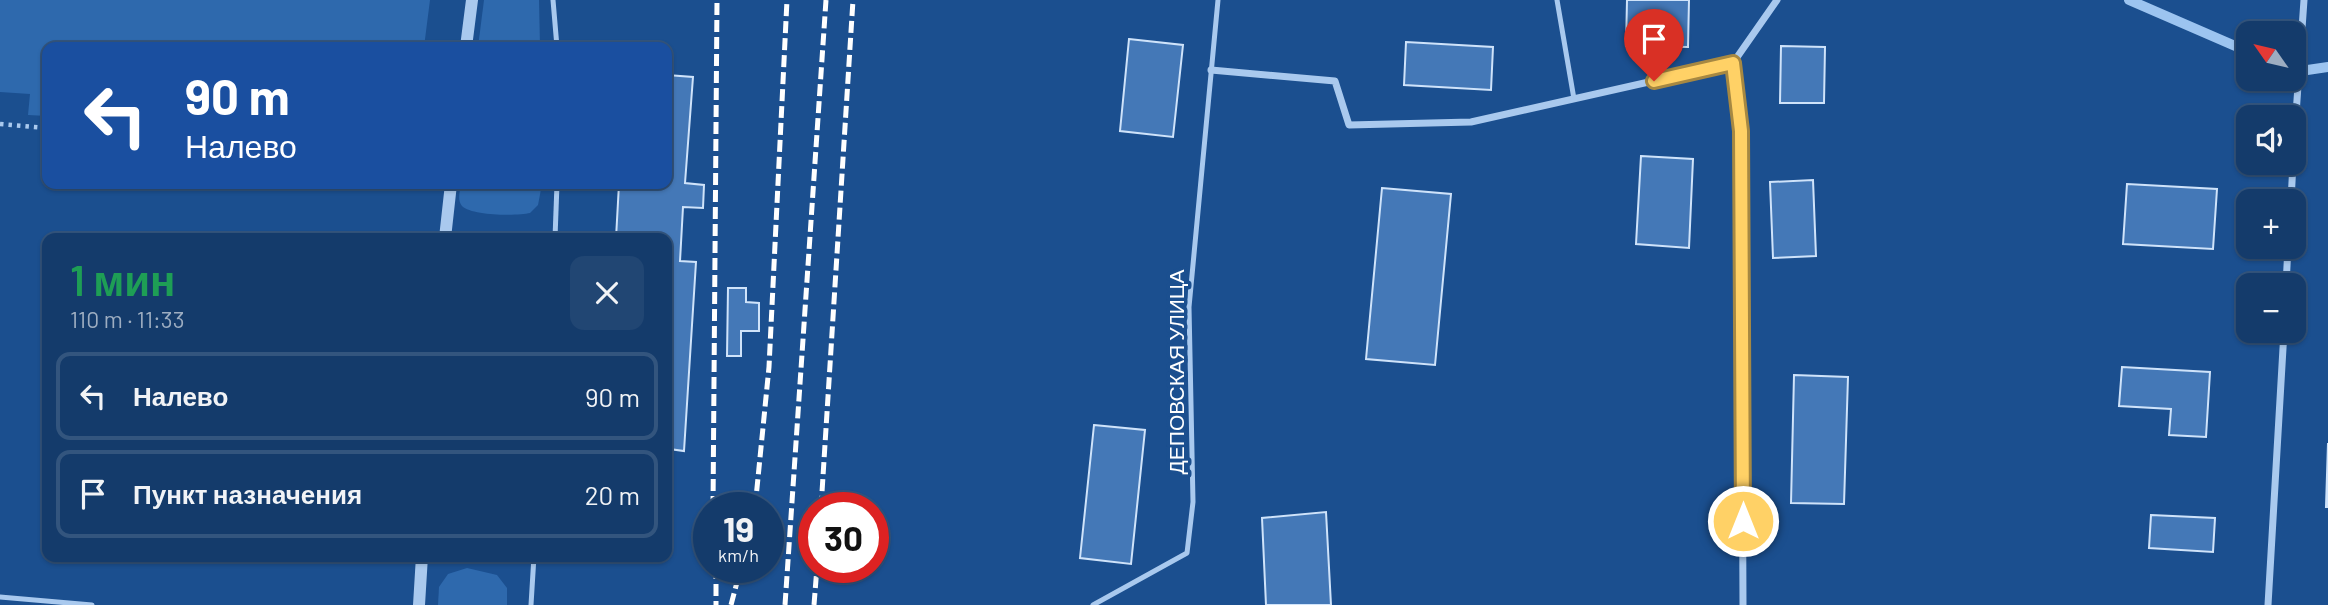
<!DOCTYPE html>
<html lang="ru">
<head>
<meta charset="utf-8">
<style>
  body { margin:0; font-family:Barlow,sans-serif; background:#214673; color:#f1f3f6; height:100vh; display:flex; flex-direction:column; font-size:26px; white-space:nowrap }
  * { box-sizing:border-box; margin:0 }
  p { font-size:23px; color:#9dadc1 }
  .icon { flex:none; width:38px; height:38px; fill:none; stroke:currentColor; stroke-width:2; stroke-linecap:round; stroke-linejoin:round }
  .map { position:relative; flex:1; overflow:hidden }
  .details { position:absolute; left:42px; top:233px; width:630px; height:329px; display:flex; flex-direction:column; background:#143b6b; border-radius:14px; box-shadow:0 2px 5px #0004,0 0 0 2px #33557e }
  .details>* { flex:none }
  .top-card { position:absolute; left:42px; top:42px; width:630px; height:147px; border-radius:14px; box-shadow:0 2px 5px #0004,0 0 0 2px #33557e; background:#1a4fa0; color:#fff; overflow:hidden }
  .needle { width:46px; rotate:304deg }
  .buttons { position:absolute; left:2236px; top:21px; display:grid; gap:14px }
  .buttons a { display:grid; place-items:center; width:70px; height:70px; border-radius:14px; background:#143b6b; box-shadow:0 2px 5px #0004,0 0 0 2px #33557e; font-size:35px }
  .speed { position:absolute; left:693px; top:492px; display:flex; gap:14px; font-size:35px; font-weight:700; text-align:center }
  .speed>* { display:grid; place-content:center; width:91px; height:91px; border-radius:50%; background:#143b6b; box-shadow:0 2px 5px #0004,0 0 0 2px #33557e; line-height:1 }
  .speed small { font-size:18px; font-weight:400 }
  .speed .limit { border:10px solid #d22; background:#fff; color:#111 }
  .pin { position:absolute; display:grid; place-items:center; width:60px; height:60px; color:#fff; margin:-72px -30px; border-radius:50% 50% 50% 0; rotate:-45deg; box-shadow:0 0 7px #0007 }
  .pin .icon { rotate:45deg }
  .me { position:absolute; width:77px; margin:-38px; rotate:0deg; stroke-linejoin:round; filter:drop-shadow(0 0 5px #0008) }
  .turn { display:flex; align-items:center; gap:24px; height:147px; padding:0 28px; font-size:32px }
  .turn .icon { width:91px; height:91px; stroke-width:2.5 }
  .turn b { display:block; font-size:49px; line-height:60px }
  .round { display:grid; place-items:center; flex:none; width:74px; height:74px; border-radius:14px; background:#214673 }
  .summary { display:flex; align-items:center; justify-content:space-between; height:119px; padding:0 28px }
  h1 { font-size:42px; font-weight:600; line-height:52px; color:#1e9e55 }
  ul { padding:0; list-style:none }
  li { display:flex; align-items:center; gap:21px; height:88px; margin:0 14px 10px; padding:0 14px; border:4px solid #33557e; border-radius:14px }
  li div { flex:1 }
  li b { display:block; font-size:26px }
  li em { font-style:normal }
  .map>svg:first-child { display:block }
  .green { fill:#2e69ad }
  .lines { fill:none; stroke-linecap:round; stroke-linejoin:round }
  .stream { stroke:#9cc4f0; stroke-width:10 }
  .building { fill:#4478b7; stroke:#cfe3fa; stroke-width:2 }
  .path { stroke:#a9c9ee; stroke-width:4.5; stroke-dasharray:3.5 5; stroke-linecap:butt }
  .service { stroke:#a9c9ee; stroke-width:5 }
  .minor { stroke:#a9c9ee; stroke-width:7 }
  .tertiary { stroke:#a9c9ee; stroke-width:12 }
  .rail { stroke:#fff; stroke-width:5; stroke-dasharray:12 5; stroke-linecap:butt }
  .route-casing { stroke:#a68842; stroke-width:18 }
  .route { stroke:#ffd166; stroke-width:12 }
  .labels { text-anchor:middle; stroke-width:7; stroke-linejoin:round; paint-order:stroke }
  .street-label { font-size:21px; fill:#fff; stroke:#1b4f8f }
</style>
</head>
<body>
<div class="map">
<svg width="2328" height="605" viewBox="0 0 2328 605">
  <rect width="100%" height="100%" fill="#1b4f8f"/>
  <g class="green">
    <polygon points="0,0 430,0 424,47 47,47 47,116 28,115 30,94 0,92"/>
    <polygon points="484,0 539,0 540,47 478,47"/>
    <path d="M461 184H542L538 205 530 213C517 216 472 216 462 206 457 200 460 191 461 184Z"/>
    <polygon points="467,568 497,575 507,588 507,605 438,605 439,587 448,574"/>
  </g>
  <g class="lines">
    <g class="stream">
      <polyline points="2129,0 2249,52"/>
      <polyline points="2294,72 2328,67"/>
    </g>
  </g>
  <g class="building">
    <polygon points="1627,0 1689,0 1688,47 1626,46"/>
    <polygon points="1129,39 1183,45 1173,137 1120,131"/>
    <polygon points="1406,42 1493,47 1491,90 1404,85"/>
    <polygon points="1781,46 1825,47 1824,103 1780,103"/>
    <polygon points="667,75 693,77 685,183 704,185 703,208 683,207 680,261 696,262 684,451 669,449 667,490 667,238 616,238 619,184 667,184"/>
    <polygon points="1641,156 1693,159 1689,248 1636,244"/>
    <polygon points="1813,180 1816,256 1773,258 1770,182"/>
    <polygon points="2127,184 2217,189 2213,249 2123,244"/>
    <polygon points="1382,188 1451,194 1435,365 1366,359"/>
    <polygon points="728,288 746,288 746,302 759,303 759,331 741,331 741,356 727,356"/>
    <polygon points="2122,367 2210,372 2206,437 2169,435 2171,409 2119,406"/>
    <polygon points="1794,375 1848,377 1844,504 1791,503"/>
    <polygon points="1094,425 1145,430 1131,564 1080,558"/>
    <polygon points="2328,443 2328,507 2326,507"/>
    <polygon points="1326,512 1331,605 1266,605 1262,518"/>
    <polygon points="2151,515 2215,518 2213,552 2149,548"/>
  </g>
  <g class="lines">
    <polyline class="path" points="0,124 47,128"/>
    <g class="service">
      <polyline points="553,0 557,47"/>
      <polyline points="1557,0 1574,99"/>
      <polyline points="555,238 557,184"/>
      <polyline points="0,597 92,605"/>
      <polyline points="531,605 534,556"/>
      <polyline points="1093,605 1187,553 1193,502 1189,307 1218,0"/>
    </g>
    <g class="minor">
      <polyline points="1211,70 1335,81 1349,125 1471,122 1733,63"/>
      <polyline points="2294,143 2304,0"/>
      <polyline points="2291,201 2293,163"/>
      <polyline points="2286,285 2288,247"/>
      <polyline points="1743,605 1741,131 1733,63 1777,0"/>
      <polyline points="2268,605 2284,331"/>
    </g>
    <g class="tertiary">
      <polyline points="466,47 472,0"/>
      <polyline points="445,238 451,184"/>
      <polyline points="419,605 422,556"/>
    </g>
    <g class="rail">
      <polyline points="713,508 717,0"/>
      <polyline points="755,508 769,367 787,0"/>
      <polyline points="821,508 853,0"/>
      <polyline points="716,567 716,605"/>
      <polyline points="731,605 741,567"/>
      <polyline points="785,605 826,0"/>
      <polyline points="814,605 817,567"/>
    </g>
  </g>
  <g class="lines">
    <g class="route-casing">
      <polyline id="route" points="1654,81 1733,63 1741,131 1743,521"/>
    </g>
    <use href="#route" class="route"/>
  </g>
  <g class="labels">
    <g class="street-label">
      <text transform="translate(1177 372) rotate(-90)" y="7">ДЕПОВСКАЯ УЛИЦА</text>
    </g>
  </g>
</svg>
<div class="buttons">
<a><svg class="needle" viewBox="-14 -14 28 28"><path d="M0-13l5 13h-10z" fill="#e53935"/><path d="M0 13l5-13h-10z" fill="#9dadc1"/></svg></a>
<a><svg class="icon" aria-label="sound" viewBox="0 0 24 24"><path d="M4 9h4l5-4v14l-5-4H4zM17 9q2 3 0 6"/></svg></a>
<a>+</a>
<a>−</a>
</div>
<div class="speed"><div>19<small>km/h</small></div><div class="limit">30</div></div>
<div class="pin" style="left:1654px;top:81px;background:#d93025"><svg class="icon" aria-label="arrive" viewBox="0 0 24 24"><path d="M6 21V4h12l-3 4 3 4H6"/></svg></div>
<svg class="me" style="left:1743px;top:521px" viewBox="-20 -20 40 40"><circle r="17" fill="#ffd166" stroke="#fff" stroke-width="3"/><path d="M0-11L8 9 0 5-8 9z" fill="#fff"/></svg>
<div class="top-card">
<div class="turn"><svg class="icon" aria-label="left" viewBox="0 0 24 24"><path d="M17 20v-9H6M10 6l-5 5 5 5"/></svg><div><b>90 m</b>Налево</div></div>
</div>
<section class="details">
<div class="summary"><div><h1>1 мин</h1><p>110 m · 11:33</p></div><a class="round"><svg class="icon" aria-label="close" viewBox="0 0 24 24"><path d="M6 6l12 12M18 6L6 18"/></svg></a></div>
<ul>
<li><svg class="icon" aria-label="left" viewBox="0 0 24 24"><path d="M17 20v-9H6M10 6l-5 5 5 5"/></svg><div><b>Налево</b></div><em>90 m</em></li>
<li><svg class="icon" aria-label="arrive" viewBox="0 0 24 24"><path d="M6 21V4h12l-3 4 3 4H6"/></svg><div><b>Пункт назначения</b></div><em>20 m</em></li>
</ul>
</section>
</div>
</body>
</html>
